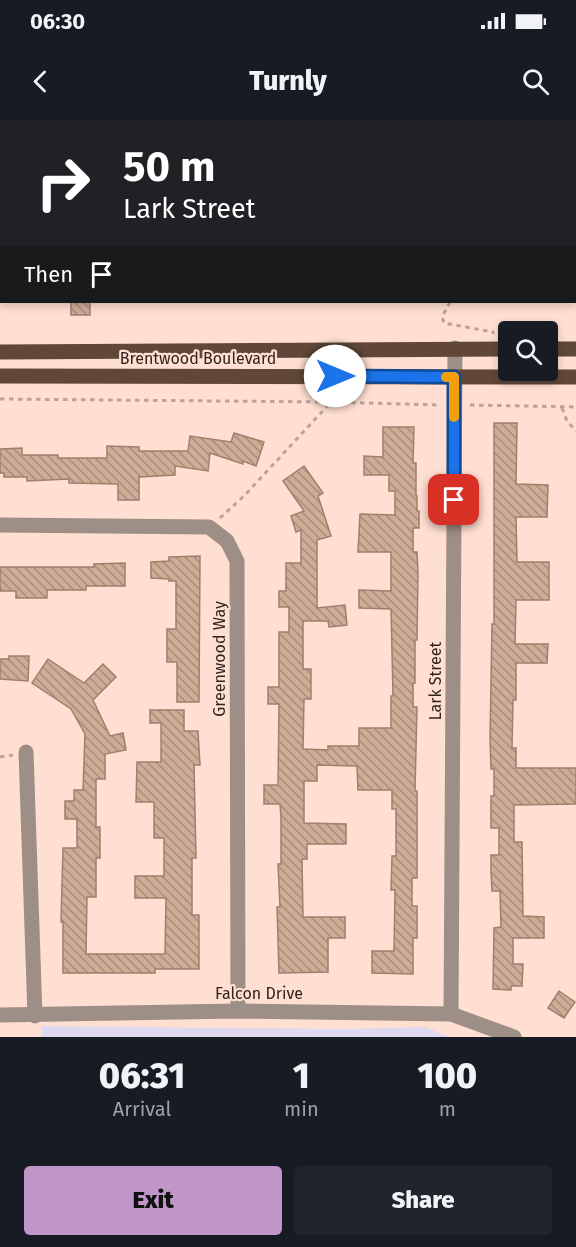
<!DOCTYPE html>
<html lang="en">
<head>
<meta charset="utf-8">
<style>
  body { margin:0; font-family:"Fira Sans",sans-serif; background:#20242c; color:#f1f3f6; height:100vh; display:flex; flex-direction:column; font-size:22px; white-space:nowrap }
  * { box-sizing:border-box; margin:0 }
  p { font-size:20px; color:#9ea1a6 }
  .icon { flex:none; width:33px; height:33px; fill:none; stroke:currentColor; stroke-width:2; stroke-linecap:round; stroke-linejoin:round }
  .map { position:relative; height:917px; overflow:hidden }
  .drawer { display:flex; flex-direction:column; background:#171b24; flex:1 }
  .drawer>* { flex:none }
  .hud { position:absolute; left:0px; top:0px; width:576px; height:183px; box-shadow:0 3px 9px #0003; background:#202124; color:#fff; overflow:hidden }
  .fabs { position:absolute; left:498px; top:201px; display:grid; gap:12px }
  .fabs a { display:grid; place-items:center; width:60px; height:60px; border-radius:6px; background:#171b24; box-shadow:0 3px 9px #0003; font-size:30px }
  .pin { position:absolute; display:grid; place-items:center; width:51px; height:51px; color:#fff; margin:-26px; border-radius:12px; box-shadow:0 3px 9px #0006 }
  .me { position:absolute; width:66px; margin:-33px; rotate:90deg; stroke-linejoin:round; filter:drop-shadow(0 0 4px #0008) }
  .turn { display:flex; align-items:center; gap:21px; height:126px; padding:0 24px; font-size:27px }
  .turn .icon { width:78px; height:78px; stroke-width:2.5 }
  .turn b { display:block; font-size:42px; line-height:51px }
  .then { display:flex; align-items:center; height:57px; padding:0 24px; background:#0003; gap:12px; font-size:22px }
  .eta { display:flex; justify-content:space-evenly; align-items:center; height:102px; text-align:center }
  .eta b { font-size:36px; font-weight:800; line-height:42px }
  .action { display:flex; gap:12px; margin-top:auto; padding:12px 24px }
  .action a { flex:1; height:69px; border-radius:6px; background:#c095c7; color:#111; font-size:24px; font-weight:800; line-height:69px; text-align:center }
  .action a+a { background:#20242c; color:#f1f3f6 }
  .status { display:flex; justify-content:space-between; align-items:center; height:42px; padding:0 30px; background:#171b24; direction:ltr }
  .status svg { height:16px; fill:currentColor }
  header { display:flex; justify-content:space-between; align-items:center; height:78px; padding:0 24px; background:#171b24; font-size:27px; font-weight:800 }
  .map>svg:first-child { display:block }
  .education { fill:#dfd9ef }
  .building { fill:url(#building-back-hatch); stroke:#a07f6c; stroke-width:1.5 }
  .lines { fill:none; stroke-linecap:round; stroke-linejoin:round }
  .path { stroke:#bda397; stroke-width:3; stroke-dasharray:4.5 4.5; stroke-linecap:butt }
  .minor { stroke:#9e8f86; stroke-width:15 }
  .major { stroke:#604738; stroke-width:15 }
  .route-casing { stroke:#114b97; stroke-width:15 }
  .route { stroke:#1a73e8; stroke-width:10 }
  .slow { stroke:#f59e0b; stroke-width:10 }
  .labels { text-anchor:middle; stroke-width:4.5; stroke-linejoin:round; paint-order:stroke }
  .street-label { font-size:16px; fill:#31221c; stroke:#ffdfd1 }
</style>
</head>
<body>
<div class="status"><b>06:30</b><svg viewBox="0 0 49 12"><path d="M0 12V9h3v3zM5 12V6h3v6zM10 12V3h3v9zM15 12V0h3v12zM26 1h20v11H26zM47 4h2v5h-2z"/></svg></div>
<header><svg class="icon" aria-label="back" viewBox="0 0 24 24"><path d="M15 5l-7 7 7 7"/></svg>Turnly<svg class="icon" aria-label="search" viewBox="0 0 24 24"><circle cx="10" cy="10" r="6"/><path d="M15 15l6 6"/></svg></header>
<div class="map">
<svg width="576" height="917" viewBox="0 0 576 917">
  <defs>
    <pattern id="building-back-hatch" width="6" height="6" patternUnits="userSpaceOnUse" patternTransform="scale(1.5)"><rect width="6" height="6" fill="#cfac97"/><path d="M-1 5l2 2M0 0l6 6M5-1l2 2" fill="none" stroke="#a98c7a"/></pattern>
  </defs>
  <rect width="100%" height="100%" fill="#ffdfd1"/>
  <polygon class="education" points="42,906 343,909 425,907 450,917 42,917"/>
  <g class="building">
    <rect x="71" y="182" width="19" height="13"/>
    <polygon points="494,303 517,303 516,364 548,365 547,397 516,397 517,442 549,442 549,480 516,480 515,524 548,524 547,543 516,543 516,580 513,580 512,628 516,628 516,648 576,648 576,684 514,685 514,722 522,722 523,796 544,797 544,818 513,818 513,844 523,844 522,866 511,866 511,870 493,869 494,808 501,807 500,771 492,771 491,752 491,735 499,735 499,708 491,708 491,676 494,676 494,649 491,649 490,619 492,504 494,504"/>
    <polygon points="383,307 414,307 413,343 416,343 416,376 417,376 417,391 419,391 419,408 413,408 413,432 417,432 418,453 417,520 415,520 415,563 413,563 413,587 417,587 415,671 417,671 417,758 412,758 412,786 417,786 417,818 413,818 413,854 372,853 372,831 394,831 395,770 391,770 392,736 396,736 396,689 392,689 392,670 358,670 357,646 317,645 317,661 304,661 304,703 346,704 346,724 307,724 307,739 302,739 303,797 345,797 345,818 328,818 328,852 279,853 277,787 280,787 278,744 281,744 281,698 280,684 264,684 264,665 278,665 279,584 268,584 268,567 279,567 279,512 289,512 289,487 279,487 279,471 286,471 286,443 301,443 301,410 296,412 291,396 304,391 283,361 304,346 323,373 318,376 331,416 317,420 317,488 345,485 347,505 329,507 328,501 303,501 303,549 311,549 311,579 304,579 303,629 328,630 328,626 359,626 359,608 391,608 391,576 393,576 391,489 359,488 359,470 391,471 391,432 358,432 360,394 395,395 395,371 389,371 389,355 364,355 364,336 383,337"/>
    <polygon points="234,313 264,322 256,346 243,341 243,344 210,333 208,351 175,346 175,355 139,357 139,380 118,380 118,364 69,363 69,359 27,361 27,357 4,357 4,353 0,353 0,329 22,328 22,335 58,335 58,338 107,338 107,326 139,327 139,331 188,331 190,316 231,322"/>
    <polygon points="200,436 199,582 177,582 177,542 167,542 167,509 176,509 176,461 169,461 169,459 151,458 151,442 169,441 169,437"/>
    <polygon points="125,443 125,466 86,466 86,470 47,470 47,478 16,478 16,471 0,471 0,447 94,447 94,444"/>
    <polygon points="9,536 29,536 28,561 0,559 0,539 9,539"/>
    <polygon points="48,539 84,563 103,544 116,557 93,580 110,616 123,613 126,630 105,634 105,659 96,659 96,707 100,707 100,738 96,738 96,777 87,777 86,834 165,834 166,778 135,778 135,756 164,756 164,718 154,718 154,682 136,682 137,642 161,642 161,603 150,603 150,590 184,590 184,611 198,611 200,645 194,645 196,738 192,738 192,795 199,795 199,849 155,849 155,853 63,853 63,802 61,802 63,728 77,728 77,699 65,699 65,681 74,681 74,670 83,670 85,614 71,589 32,563"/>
    <polygon points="559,871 575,882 564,898 548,888"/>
  </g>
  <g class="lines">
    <g class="path">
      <polyline points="531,2 533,0"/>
      <polyline points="450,182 442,197 444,203 493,212 493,214"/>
      <polyline points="0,279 331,282 439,285"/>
      <polyline points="470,285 576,287"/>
      <polyline points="562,288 567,301 576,311"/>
      <polyline points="220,398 244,376 331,282"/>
      <polyline points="0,637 13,635"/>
    </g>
    <g class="minor">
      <polyline points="472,0 472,2"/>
      <polyline points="30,2 30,0"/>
      <polyline points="247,2 247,0"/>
      <polyline points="574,75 576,75"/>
      <polyline points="0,86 2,86"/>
      <polyline points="0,405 209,407 227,421 237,441 238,891"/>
      <polyline points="26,632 35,896"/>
      <polyline points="451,894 455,228"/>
      <polyline points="0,895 238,891 451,894 514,917"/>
    </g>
    <g class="major">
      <polyline points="548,229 576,229"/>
      <polyline points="0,232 508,229"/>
      <polyline points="0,256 576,257"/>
    </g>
  </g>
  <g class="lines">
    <g class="route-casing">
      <polyline id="route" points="335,256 454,257 454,380"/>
    </g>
    <use href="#route" class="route"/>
    <polyline class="slow" points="446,257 454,257 454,297"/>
  </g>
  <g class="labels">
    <g class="street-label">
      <text x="198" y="244">Brentwood Boulevard</text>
      <text transform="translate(219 539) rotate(-90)" y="6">Greenwood Way</text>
      <text transform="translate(435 561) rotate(-90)" y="6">Lark Street</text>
      <text x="259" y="879">Falcon Drive</text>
    </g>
  </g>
</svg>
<div class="fabs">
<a><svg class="icon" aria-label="search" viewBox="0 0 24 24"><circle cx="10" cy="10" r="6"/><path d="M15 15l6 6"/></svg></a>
</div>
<div class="pin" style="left:454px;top:380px;background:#d93025"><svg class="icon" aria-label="arrive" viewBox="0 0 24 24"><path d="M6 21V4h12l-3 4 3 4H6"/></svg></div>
<svg class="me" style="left:335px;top:256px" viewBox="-20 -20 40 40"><circle r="19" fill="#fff"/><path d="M0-13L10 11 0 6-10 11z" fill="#1a73e8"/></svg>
<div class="hud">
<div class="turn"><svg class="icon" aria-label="right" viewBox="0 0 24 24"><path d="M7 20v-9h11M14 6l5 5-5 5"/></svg><div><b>50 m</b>Lark Street</div></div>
<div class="then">Then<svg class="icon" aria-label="arrive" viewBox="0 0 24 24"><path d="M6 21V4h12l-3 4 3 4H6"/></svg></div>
</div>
</div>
<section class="drawer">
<div class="eta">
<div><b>06:31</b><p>Arrival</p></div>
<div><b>1</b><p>min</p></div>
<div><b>100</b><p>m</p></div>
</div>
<div class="action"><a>Exit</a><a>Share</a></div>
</section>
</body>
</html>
